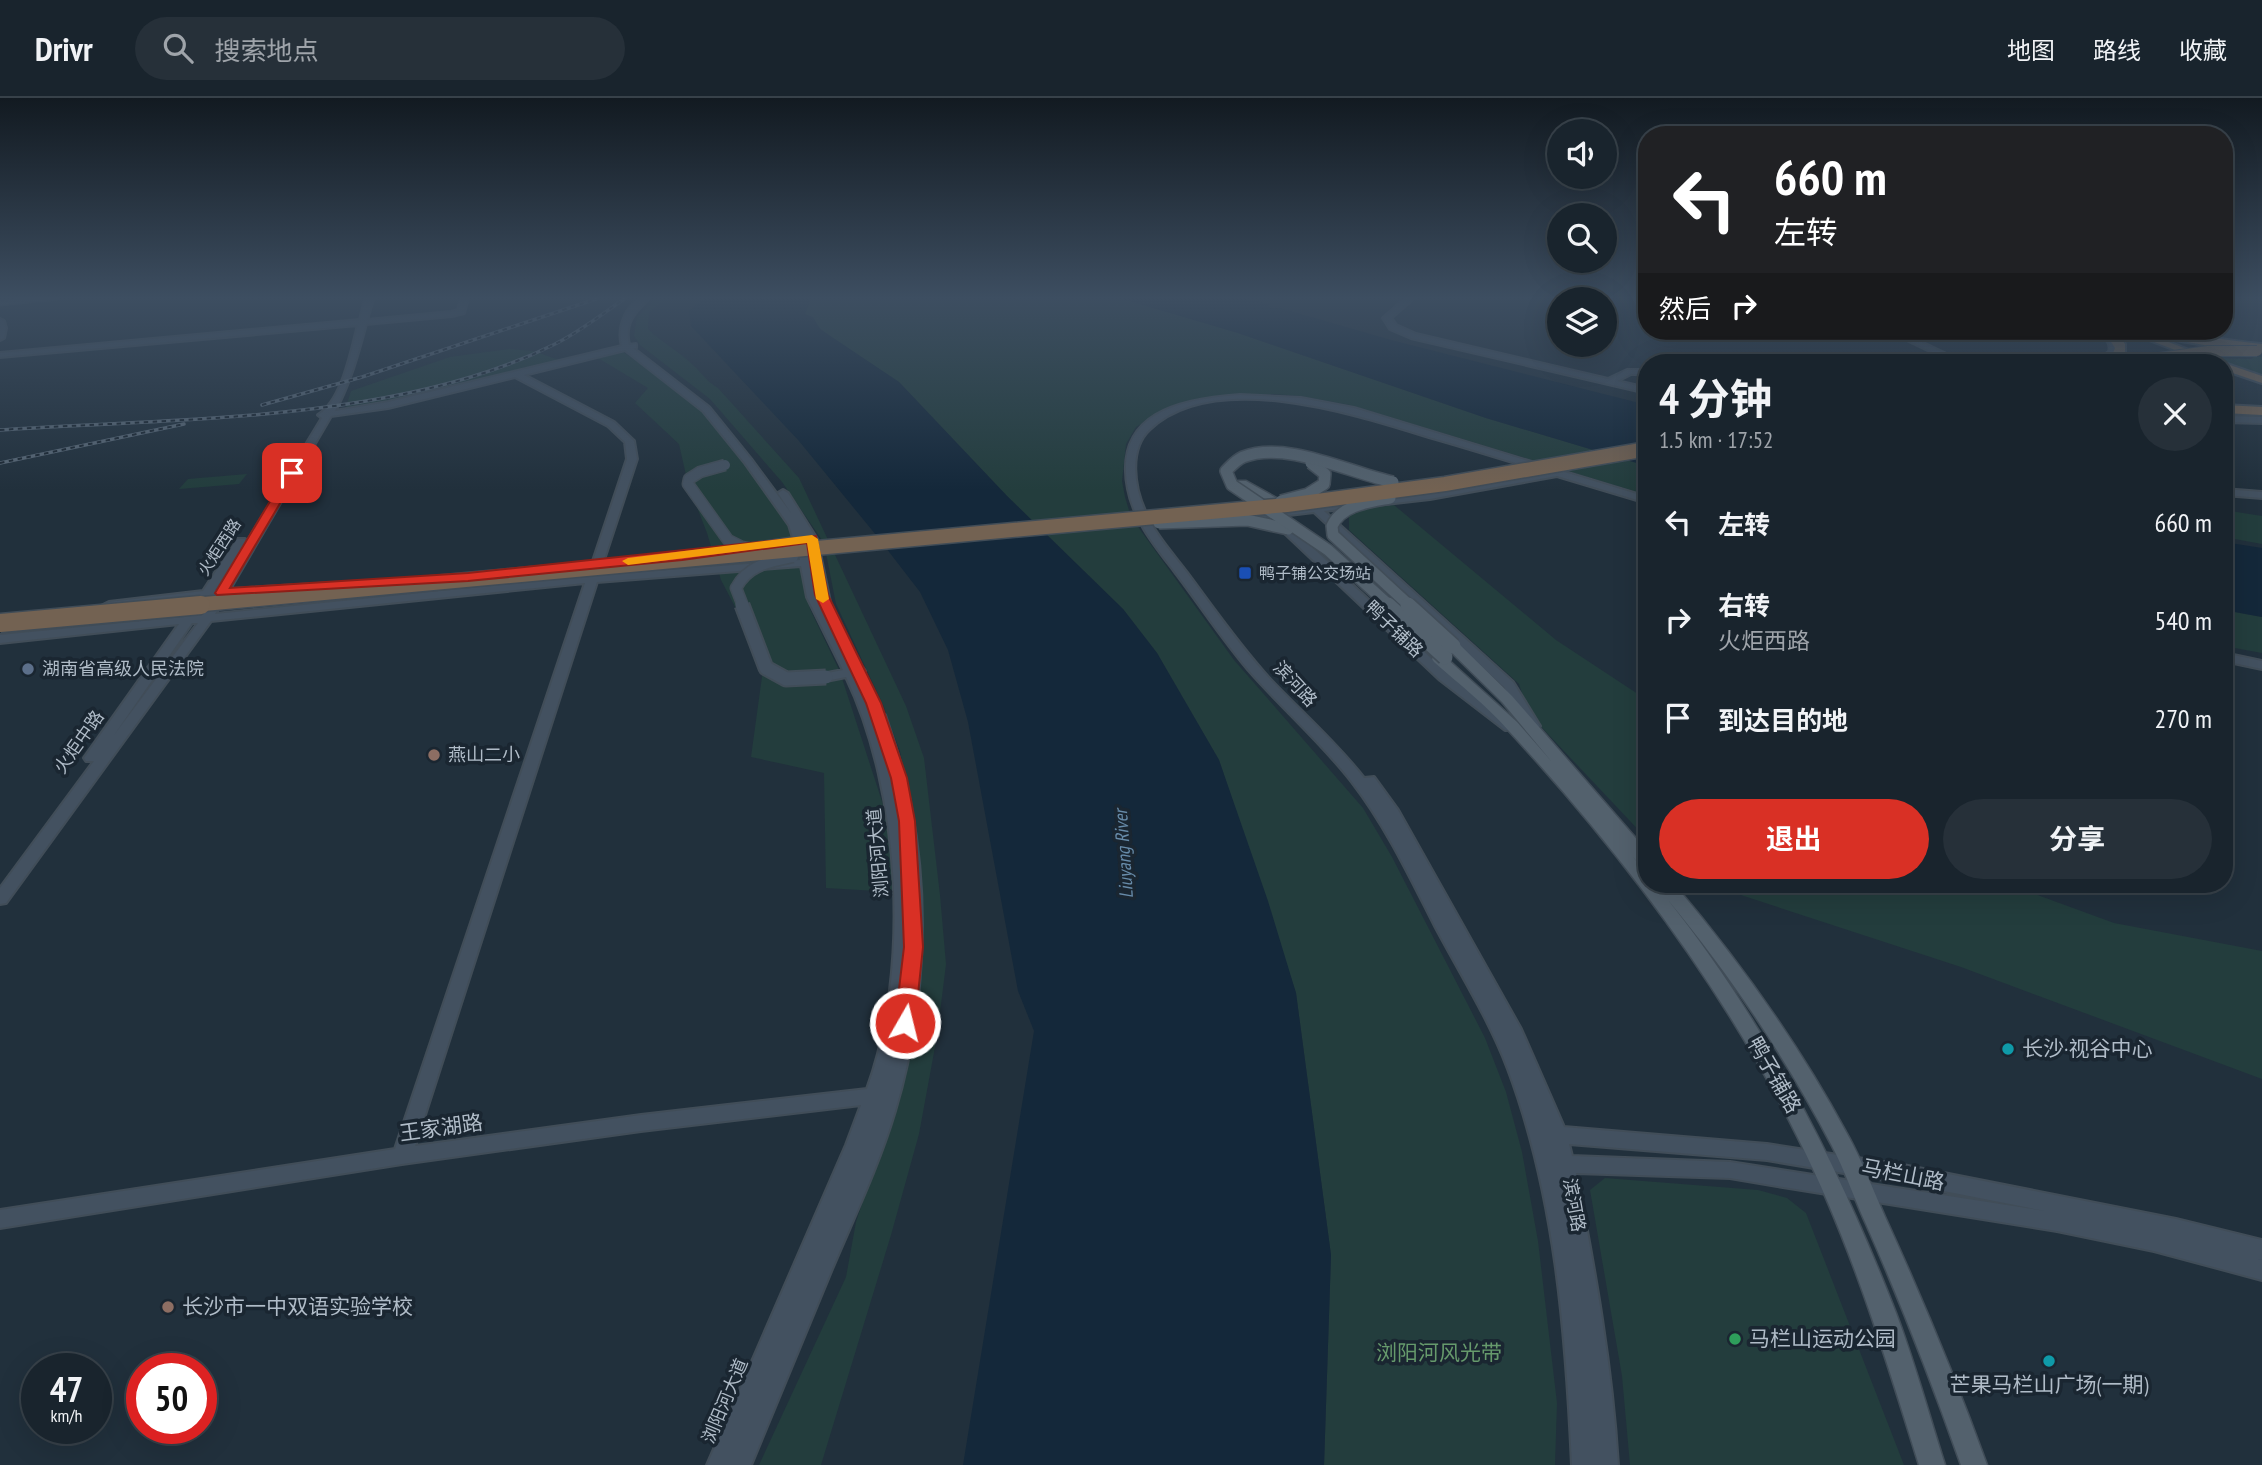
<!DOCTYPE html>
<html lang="zh">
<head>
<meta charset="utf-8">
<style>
  body { margin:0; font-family:"PT Sans Narrow","Noto Sans SC",sans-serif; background:#263039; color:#f1f3f6; height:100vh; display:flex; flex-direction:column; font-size:26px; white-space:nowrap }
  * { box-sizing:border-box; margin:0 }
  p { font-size:23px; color:#9fa4aa }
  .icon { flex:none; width:38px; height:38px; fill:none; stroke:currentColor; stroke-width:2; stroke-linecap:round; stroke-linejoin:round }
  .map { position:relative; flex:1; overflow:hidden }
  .details { position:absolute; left:1638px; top:256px; width:595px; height:539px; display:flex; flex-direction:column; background:#19242d; border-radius:28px; box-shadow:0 7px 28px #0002,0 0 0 2px #374149 }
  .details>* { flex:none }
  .hud { position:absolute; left:1638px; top:28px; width:595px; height:214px; border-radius:28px; box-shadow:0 7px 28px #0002,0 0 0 2px #374149; background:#202124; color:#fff; overflow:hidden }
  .buttons { position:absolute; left:1547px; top:21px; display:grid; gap:14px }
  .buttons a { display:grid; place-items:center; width:70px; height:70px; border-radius:50%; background:#19242d; box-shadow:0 7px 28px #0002,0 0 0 2px #374149; font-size:35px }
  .speed { position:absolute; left:21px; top:1255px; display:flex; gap:14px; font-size:35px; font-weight:700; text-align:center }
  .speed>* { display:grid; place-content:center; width:91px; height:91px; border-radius:50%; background:#19242d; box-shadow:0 7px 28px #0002,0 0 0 2px #374149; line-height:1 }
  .speed small { font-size:18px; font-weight:400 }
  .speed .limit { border:10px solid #d22; background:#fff; color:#111 }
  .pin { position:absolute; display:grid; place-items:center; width:60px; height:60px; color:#fff; margin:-30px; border-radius:14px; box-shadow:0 4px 10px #0006 }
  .me { position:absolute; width:77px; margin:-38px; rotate:8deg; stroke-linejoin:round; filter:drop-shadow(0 0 5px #0008) }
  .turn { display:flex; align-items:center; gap:24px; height:147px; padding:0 21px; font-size:32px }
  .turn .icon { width:91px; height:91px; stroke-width:2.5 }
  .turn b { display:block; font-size:49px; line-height:60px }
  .then { display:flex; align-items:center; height:66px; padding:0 21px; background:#0003; gap:14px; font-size:26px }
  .round { display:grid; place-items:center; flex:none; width:74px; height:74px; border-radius:37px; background:#263039 }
  .summary { display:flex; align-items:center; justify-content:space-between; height:119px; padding:0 21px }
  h1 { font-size:42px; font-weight:700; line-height:52px }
  .cta { display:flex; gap:14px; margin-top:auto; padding:14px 21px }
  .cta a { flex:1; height:80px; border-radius:42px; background:#d93025; color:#fff; font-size:28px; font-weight:700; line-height:80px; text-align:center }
  .cta a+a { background:#263039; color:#f1f3f6 }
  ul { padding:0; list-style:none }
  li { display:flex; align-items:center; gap:21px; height:98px; padding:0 21px }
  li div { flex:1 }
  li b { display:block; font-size:26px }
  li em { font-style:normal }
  header { display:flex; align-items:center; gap:42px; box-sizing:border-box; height:98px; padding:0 35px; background:#19242d; border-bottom:2px solid #374149 }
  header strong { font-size:33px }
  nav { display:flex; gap:38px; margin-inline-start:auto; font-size:24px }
  .search { width:490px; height:63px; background:#263039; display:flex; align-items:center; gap:18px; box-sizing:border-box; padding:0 24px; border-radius:38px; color:#9fa4aa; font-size:26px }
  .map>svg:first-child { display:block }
  .green { fill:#233d3d }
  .water { fill:#14283a }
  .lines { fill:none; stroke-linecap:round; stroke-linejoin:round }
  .secondary-casing { stroke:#414d58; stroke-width:4 }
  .primary-casing { stroke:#414d58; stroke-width:3 }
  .highway-casing { stroke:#404c57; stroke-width:4 }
  .secondary { fill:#435160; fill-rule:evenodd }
  .primary { fill:#53616d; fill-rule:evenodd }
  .highway { fill:#736252; fill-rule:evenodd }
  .rail-casing { stroke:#576674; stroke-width:3.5 }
  .rail { stroke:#1a2631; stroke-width:2; stroke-dasharray:4.5; stroke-linecap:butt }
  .secondary-bridge-far1-casing { stroke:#414d58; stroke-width:13; stroke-linecap:butt }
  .secondary-bridge-casing { stroke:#414d58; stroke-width:17; stroke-linecap:butt }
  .primary-bridge-far1-casing { stroke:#414d58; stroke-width:14; stroke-linecap:butt }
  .primary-bridge-casing { stroke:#414d58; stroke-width:18; stroke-linecap:butt }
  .highway-bridge-far2-casing { stroke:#404c57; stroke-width:12; stroke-linecap:butt }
  .highway-bridge-far1-casing { stroke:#404c57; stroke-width:17; stroke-linecap:butt }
  .highway-bridge-casing { stroke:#404c57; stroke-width:21; stroke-linecap:butt }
  .secondary-bridge-far1 { stroke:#435160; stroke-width:10 }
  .secondary-bridge { stroke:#435160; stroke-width:13 }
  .primary-bridge-far1 { stroke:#53616d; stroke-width:11 }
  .primary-bridge { stroke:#53616d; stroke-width:15 }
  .highway-bridge-far2 { stroke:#736252; stroke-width:10 }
  .highway-bridge-far1 { stroke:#736252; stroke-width:14 }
  .highway-bridge { stroke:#736252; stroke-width:18 }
  .route { fill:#d93025; stroke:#8d1f18; stroke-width:2 }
  .slow { fill:#f59e0b }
  .transit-dot { fill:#1a4fb4; stroke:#1a2631; stroke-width:2.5 }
  .service-dot { fill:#5c6f8a; stroke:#1a2631; stroke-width:2.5 }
  .education-dot { fill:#8d6e63; stroke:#1a2631; stroke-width:2.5 }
  .culture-dot { fill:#0f9aa8; stroke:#1a2631; stroke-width:2.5 }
  .leisure-dot { fill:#2e9e5b; stroke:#1a2631; stroke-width:2.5 }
  .labels { text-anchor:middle; stroke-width:7; stroke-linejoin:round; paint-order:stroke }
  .far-street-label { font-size:16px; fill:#b0bcc8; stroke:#1a2631 }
  .far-poi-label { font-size:16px; fill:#b0bcc8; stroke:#1a2631; text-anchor:start }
  .street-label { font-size:18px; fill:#b0bcc8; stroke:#1a2631 }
  .poi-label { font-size:18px; fill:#b0bcc8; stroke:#1a2631; text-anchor:start }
  .water-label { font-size:19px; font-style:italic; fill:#678ba9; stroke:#1a2631 }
  .near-poi-label { font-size:21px; fill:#b0bcc8; stroke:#1a2631; text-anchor:start }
  .near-street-label { font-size:21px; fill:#b0bcc8; stroke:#1a2631 }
  .near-park-label { font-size:21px; fill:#669a6c; stroke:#1a2631 }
</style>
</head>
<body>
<header>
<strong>Drivr</strong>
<div class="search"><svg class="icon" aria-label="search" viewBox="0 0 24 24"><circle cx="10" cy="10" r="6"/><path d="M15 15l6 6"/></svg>搜索地点</div>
<nav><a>地图</a><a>路线</a><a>收藏</a></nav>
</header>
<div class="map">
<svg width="2262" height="1367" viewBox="0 0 2262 1367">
  <rect width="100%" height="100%" fill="#21303c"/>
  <g class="green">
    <path d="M656 201H665L649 214 648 231C662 245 679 253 693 267 702 275 707 284 718 290L799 380 906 608 924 660 940 797 946 866 937 938 919 1036 891 1137 821 1367H759L846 1179 856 1124 907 967 919 884 920 818 914 724 900 653 883 607 836 506 824 445 782 384 710 301 640 247 634 238 637 219Z"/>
    <polygon points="811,201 1123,201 1238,235 1486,320 1647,368 1647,397 1350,307 1300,298 1273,296 1218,298 1171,308 1136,329 1126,346 1122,383 1125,399 1131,419 1234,562 1363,710 1392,759 1485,940 1506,994 1522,1054 1538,1143 1557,1305 1555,1367 1324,1367 1331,1157 1296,895 1219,662 1157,555 1123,511 1007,398 899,284 827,237 805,216"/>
    <polygon points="509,251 533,253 559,262 383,307 345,312 351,293 450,259"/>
    <polygon points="620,252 697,303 794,427 810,511 840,574 889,725 894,794 826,790 824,675 751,659 764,564 721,482 707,435 688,386 679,346 635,305 648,290 593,257"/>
    <polygon points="2254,258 2262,259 2262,280 2209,260 2252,261"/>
    <polygon points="247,376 239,386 179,391 188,381"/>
    <polygon points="1394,407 1556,542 1647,602 1647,741 1529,616 1519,586 1349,432 1349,418 1357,411"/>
    <polygon points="2224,412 2262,418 2262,446 2224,439"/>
    <polygon points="2224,512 2262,519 2262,555 2224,548"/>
    <polygon points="1707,786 2007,786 2114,825 2262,853 2262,981 1961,869"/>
    <polygon points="1605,1080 1758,1092 1787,1100 1806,1115 1904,1367 1630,1367 1622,1278 1590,1092"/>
  </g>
  <g class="water">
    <polygon points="703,201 811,201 805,216 813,219 820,231 899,284 1007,398 1123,511 1157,555 1219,662 1268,803 1296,895 1331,1157 1324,1367 963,1367 1034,933 1018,893 968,624 948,552 920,494 876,437 799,343 691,228 689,213"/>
    <polygon points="1123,201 1247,201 1269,206 1269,210 1280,210 1391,242 1647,307 1647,368 1486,320 1238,235"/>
    <polygon points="2224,444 2262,450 2262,519 2224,512"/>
  </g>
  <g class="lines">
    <g class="secondary-casing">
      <g id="secondary">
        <path d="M365 201H373L367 222 451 214 458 212 461 201H468L464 215 452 218 366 226C358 256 350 285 335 313L388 304 622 248C617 230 626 201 648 201 634 215 624 225 629 247L636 246V250H633L709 309 751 361 791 415 778 395 783 392 788 395 817 441 830 504 823 507 854 570H863L865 573 857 577 873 615 878 613 885 617C895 647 905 677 911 709 930 808 924 916 895 1013 879 1067 854 1119 832 1171 805 1236 778 1302 751 1367H707L846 1047 861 1007 641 1033 402 1066 0 1130V1112L395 1051 585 485 211 523 6 805 0 806V790L94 663H86L84 660 179 526 0 545V537L184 519 190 516 203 517 214 499 204 503 199 500 109 510 103 507 109 504 203 493 237 441H245L246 443 215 492H218L322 320 318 317C342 303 351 254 358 227L0 259V255L360 222ZM625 252 703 313 745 365 789 427 793 440 744 447 740 448V452L795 446 800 462 599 477 637 361 634 343 614 324 524 277ZM515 279 608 328 625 344 627 361 588 478 215 516 226 498 333 491 339 488 333 485 230 491 331 318 388 310ZM805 444H807L810 461ZM801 468 807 499 843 572 822 576 820 579 826 583 846 579C901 694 911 871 867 991L641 1017 415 1048 597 484ZM192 525H198L114 637Z"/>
        <polygon points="1405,201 1413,201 1391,220 1396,227 1416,236 1608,281 1627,272 1647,272 1647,276 1631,276 1617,283 1647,290 1647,295 1411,240 1390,231 1383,220"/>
        <polygon points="0,221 4,223 6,230 4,240 0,242"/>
        <polygon points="1888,233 1898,233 1963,264 1953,264"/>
        <path d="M2095 233C2106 232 2114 237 2118 247L2116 257 2101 264H2092L2109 254C2112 242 2103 240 2095 233Z"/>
        <polygon points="2153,233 2169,233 2185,237 2181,239"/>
        <path d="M1240 297 1301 300 1354 310 1647 399V405L1557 378 1430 401 1324 413 1513 584 1540 628 1533 632 1526 628 1504 589 1314 414 1240 423 1235 420 1240 417 1430 395 1545 374C1506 362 1468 350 1429 339 1355 316 1214 270 1150 331 1128 351 1134 390 1146 415 1156 438 1173 456 1188 476 1214 511 1239 547 1269 580 1300 613 1335 643 1364 680L1374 679 1398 712 1521 931 1564 1029 1767 1046 1903 1067 2176 1121 2262 1142V1162L2158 1136 2262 1162V1182L2154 1153 2057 1133 1783 1089 1730 1080 1576 1075C1595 1172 1612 1268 1618 1367H1572C1566 1234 1555 1096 1508 971 1489 921 1460 875 1435 828 1410 779 1386 728 1352 684 1322 645 1285 613 1252 576 1224 544 1201 508 1175 474 1156 449 1134 423 1128 391 1113 315 1180 301 1240 297ZM1569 1046 1767 1062 1903 1085 2045 1113 1730 1064 1572 1058Z"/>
        <polygon points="2224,318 2262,319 2262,325 2224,324"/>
        <polygon points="2224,391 2262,394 2262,400 2224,397"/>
        <polygon points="1279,421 1283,422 1448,576 1515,626 1517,629 1515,632 1505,632 1440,582 1275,426 1275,422"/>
        <polygon points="2224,555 2262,563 2262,571 2224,563"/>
      </g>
    </g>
    <g class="primary-casing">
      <g id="primary">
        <polygon points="23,201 58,201 0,207 0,203"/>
        <polygon points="1238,383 1246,383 1280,402 1270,404 1238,387"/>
        <path d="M1453 544 1458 545 1512 598 1647 753V770L1641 768 1633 759 1647 776V786L1657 788 1655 786H1674C1739 863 1798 945 1846 1034 1862 1062 1873 1092 1886 1121 1923 1202 1957 1284 1987 1367H1961C1932 1285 1901 1205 1866 1126 1854 1100 1845 1073 1832 1048 1786 960 1731 878 1668 802 1766 925 1839 1068 1896 1215 1915 1265 1929 1317 1945 1367H1919C1885 1257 1850 1143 1798 1040 1724 891 1621 754 1508 632 1486 607 1459 586 1434 564L1432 561 1434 558H1444L1517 624 1552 664 1502 604 1448 551 1446 548 1448 545Z"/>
      </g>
    </g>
    <g class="highway-casing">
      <g id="highway">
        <polygon points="2104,233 2115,233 2125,246 2125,254 2115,264 2102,264 2113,255 2115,250"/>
        <path d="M2126 233C2170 231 2217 242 2262 246V252L2210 248 2153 238 2220 264H2206Z"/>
        <polygon points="2224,265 2262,278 2262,285 2224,272"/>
        <polygon points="2224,307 2262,309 2262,317 2224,315"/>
      </g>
    </g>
    <use href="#secondary" class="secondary"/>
    <use href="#primary" class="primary"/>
    <use href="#highway" class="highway"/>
    <g class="rail-casing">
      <g id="rail">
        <polyline points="262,307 362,279 596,201"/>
        <path d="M0 332C173 320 396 325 553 247 578 235 601 217 624 201"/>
        <polyline points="0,365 184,326"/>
      </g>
    </g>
    <use href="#rail" class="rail"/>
    <g class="secondary-bridge-far1-casing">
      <g id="secondary-bridge-far1">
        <polyline points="725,367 700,374 689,381 688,386 728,442 742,449 764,453"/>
        <path d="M743 508 736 490C748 467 769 464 793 459"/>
      </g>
    </g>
    <g class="secondary-bridge-casing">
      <polyline id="secondary-bridge" points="742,507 766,570 786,581 826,579"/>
    </g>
    <g class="primary-bridge-far1-casing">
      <g id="primary-bridge-far1">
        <path d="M1390 400C1369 404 1341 407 1332 428L1333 437 1410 508"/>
        <polyline points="1281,403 1308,396 1324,386 1325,376 1311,365"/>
        <polyline points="1159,425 1247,422 1288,431"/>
        <path d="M1390 508 1328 452 1232 387 1226 373C1231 368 1236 362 1243 359 1286 342 1350 375 1393 384"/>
      </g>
    </g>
    <g class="primary-bridge-casing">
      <g id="primary-bridge">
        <polyline points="1388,507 1445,559"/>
        <polyline points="1408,507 1453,548"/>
      </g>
    </g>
    <g class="highway-bridge-far2-casing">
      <polyline id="highway-bridge-far2" points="2132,264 2208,253 2257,253"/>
    </g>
    <g class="highway-bridge-far1-casing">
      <polyline id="highway-bridge-far1" points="182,508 1287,407 1445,386 1647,351"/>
    </g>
    <g class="highway-bridge-casing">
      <polyline id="highway-bridge" points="0,525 201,507"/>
    </g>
    <use href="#secondary-bridge-far1" class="secondary-bridge-far1"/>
    <use href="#secondary-bridge" class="secondary-bridge"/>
    <use href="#primary-bridge-far1" class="primary-bridge-far1"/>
    <use href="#primary-bridge" class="primary-bridge"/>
    <use href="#highway-bridge-far2" class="highway-bridge-far2"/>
    <use href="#highway-bridge-far1" class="highway-bridge-far1"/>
    <use href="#highway-bridge" class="highway-bridge"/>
  </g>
  <linearGradient id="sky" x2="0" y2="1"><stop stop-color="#121a21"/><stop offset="0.51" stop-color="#3d4e61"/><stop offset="1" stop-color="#3d4e61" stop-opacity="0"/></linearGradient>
  <rect width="2262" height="392" fill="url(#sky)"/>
  <polygon class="route" points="292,372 298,375 230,490 468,475 816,438 828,497 881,605 907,680 915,723 923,849 915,925 912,931 905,933 898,931 895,925 904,849 899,723 891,680 866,605 815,497 807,445 682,462 468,483 217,497 215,495 287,375"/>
  <polygon class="slow" points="812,437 818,441 829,501 823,505 816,501 807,445 628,467 622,463 628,460"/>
  <rect class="transit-dot" x="1238" y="468" width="14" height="14" rx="3.5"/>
  <circle class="service-dot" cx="28" cy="571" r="7"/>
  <g class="education-dot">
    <circle cx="434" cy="657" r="7"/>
    <circle cx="168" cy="1209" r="7"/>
  </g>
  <g class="culture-dot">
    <circle cx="2008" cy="951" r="7"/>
    <circle cx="2049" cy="1263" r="7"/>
  </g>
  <circle class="leisure-dot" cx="1735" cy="1241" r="7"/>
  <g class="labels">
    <g class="far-street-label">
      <text transform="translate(219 449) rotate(-57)" y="6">火炬西路</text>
    </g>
    <g class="far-poi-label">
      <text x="1259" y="481">鸭子铺公交场站</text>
    </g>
    <g class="street-label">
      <text transform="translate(1394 531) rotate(44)" y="6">鸭子铺路</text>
      <text transform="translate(1295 586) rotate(47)" y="6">滨河路</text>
      <text transform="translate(79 644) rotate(-55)" y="6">火炬中路</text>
      <text transform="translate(878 755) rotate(-95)" y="6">浏阳河大道</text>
      <text transform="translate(1574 1107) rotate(80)" y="6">滨河路</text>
      <text transform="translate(725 1303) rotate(-67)" y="6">浏阳河大道</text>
    </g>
    <g class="poi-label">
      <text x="42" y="577">湖南省高级人民法院</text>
      <text x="448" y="663">燕山二小</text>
    </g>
    <g class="water-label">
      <text transform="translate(1123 756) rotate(-94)" y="7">Liuyang River</text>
    </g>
    <g class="near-poi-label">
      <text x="2022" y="958">长沙·视谷中心</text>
      <text x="182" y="1216">长沙市一中双语实验学校</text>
      <text x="1749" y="1248">马栏山运动公园</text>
      <text x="2049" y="1294" text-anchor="middle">芒果马栏山广场(一期)</text>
    </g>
    <g class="near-street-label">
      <text transform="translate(1774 977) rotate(60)" y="7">鸭子铺路</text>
      <text transform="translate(441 1030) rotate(-8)" y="7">王家湖路</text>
      <text transform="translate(1903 1077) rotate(11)" y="7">马栏山路</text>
    </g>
    <g class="near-park-label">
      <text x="1439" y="1262">浏阳河风光带</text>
    </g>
  </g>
</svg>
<div class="buttons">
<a><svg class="icon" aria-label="sound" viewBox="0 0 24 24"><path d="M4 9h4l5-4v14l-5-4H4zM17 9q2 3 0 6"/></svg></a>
<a><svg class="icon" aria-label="search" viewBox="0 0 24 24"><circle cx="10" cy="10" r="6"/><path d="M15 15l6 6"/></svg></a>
<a><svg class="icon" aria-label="layers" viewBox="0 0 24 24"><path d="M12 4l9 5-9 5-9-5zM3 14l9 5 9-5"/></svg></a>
</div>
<div class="speed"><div>47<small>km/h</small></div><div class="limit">50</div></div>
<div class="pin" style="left:292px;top:375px;background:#d93025"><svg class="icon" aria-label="arrive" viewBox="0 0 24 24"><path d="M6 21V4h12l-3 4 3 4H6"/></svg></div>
<svg class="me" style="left:905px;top:925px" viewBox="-20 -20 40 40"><circle r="17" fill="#d93025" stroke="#fff" stroke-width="3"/><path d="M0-11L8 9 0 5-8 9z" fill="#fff"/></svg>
<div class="hud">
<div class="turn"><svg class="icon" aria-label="left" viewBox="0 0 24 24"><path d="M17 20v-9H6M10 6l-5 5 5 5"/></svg><div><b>660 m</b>左转</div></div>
<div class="then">然后<svg class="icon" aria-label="right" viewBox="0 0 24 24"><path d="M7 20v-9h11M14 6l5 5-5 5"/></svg></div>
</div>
<section class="details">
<div class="summary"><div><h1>4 分钟</h1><p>1.5 km · 17:52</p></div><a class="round"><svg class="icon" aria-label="close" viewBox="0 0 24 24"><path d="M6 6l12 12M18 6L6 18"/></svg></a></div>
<ul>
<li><svg class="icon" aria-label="left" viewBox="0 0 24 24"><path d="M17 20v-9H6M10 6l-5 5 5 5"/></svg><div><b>左转</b></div><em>660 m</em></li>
<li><svg class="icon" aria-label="right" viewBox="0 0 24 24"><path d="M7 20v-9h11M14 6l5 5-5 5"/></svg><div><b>右转</b><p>火炬西路</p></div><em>540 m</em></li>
<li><svg class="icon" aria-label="arrive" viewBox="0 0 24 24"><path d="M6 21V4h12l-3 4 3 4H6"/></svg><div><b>到达目的地</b></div><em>270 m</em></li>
</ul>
<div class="cta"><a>退出</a><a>分享</a></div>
</section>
</div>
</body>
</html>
